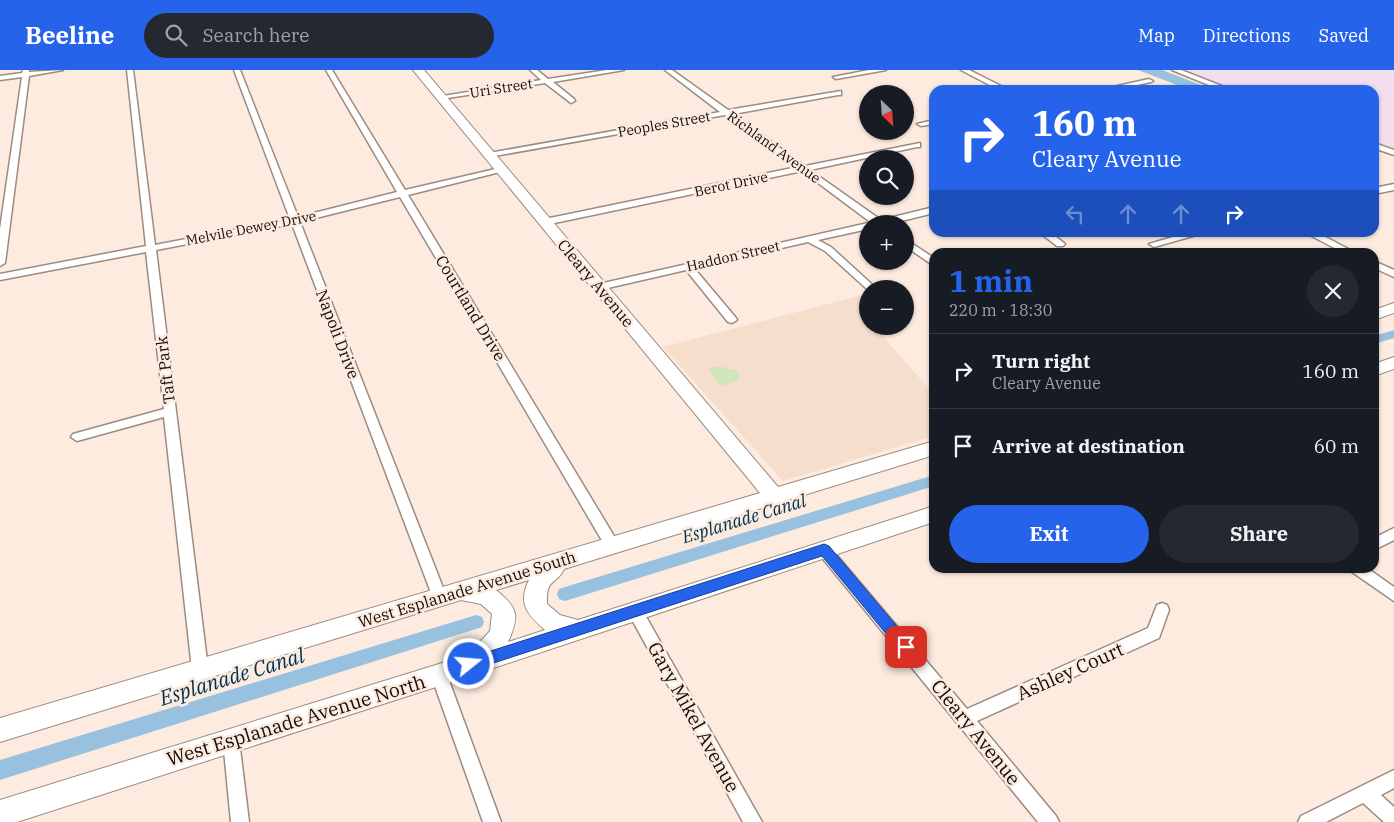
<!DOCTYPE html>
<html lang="en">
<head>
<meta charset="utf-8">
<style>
  body { margin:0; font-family:"IBM Plex Serif",serif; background:#242831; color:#f1f3f6; height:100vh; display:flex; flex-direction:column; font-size:19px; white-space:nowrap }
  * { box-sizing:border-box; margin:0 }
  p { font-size:16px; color:#9ea1a6 }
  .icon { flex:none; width:28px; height:28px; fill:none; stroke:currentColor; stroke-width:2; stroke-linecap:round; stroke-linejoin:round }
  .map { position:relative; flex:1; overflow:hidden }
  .sheet { position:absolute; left:929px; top:178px; width:450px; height:325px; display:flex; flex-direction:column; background:#171b24; border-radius:15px; box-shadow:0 1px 4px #0004 }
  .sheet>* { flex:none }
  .hud { position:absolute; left:929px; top:15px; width:450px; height:152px; border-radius:15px; box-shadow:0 1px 4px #0004; background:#2563eb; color:#fff; overflow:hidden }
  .needle { width:32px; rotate:155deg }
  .buttons { position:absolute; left:859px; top:15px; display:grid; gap:10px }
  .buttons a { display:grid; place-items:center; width:55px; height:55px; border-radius:50%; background:#171b24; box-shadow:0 1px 4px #0004; font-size:25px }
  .pin { position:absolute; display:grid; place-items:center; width:42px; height:42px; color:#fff; margin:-21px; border-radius:10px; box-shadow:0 2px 8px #0006 }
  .me { position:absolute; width:55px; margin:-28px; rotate:73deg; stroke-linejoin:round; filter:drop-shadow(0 0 4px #0008) }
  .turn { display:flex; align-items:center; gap:18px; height:105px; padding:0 20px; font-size:22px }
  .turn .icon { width:65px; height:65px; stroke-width:2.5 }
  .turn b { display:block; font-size:35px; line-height:42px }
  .lanes { display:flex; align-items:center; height:48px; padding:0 20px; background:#0003; justify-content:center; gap:25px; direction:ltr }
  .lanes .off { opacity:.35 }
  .round { display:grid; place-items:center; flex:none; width:52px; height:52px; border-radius:26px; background:#242831 }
  .headline { display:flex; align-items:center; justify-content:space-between; height:85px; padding:0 20px }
  h1 { font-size:30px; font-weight:700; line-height:38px; color:#2563eb }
  .primary-button { display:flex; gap:10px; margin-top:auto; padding:10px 20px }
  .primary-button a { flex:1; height:58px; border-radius:30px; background:#2563eb; color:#fff; font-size:20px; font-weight:700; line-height:58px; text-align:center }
  .primary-button a+a { background:#242831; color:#f1f3f6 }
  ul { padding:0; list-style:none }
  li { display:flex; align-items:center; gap:15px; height:75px; padding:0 20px; border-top:1px solid #363941 }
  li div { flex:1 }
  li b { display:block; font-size:19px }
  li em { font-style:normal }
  header { display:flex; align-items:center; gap:30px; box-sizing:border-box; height:70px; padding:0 25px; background:#2563eb; color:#fff }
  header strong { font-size:24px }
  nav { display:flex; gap:28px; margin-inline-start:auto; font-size:18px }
  .search { width:350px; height:45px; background:#242831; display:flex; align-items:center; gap:12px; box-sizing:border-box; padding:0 18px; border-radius:28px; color:#9ea1a6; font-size:19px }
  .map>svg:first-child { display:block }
  .built { fill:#f5decc }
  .medical { fill:#f2deee }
  .green { fill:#d1e5bd }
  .water { fill:#98c1df }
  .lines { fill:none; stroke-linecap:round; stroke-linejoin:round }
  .canal { fill:#98c1df; fill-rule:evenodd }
  .street-casing { stroke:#9c8b80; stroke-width:3 }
  .secondary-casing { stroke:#9c8b80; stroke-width:2 }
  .street { fill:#fff; fill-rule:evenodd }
  .secondary { fill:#fff; fill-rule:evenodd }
  .route { fill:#2563eb; stroke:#184099 }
  .labels { text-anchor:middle; stroke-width:5; stroke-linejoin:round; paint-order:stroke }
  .far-street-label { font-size:14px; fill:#110c08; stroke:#fdebdf }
  .street-label { font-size:16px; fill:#110c08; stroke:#fdebdf }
  .water-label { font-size:18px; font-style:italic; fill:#003552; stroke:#fdebdf }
  .near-street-label { font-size:19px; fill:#110c08; stroke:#fdebdf }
  .near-water-label { font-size:21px; font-style:italic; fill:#003552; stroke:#fdebdf }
</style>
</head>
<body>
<header>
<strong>Beeline</strong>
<div class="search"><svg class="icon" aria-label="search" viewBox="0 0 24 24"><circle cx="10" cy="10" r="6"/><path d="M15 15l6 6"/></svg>Search here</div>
<nav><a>Map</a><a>Directions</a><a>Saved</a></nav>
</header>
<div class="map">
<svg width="1394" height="752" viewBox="0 0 1394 752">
  <rect width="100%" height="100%" fill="#fdebdf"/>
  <polygon class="built" points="862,225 867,232 868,256 889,256 893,261 881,264 934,325 934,366 783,411 663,277"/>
  <polygon class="medical" points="1170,0 1394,0 1394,85 1374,78 1374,20 1222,20"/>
  <polygon class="green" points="717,296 736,300 740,307 738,311 721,316 709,299"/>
  <polygon class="water" points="1138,0 1162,0 1214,20 1190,20"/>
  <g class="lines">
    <g class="canal">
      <polygon points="1394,260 1394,268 1374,274 1374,266"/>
      <polygon points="934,405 934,416 565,531 559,529 557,524 559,519 565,517"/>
      <polygon points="476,545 482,547 484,552 482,557 476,559 0,710 0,690"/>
    </g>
    <g class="street-casing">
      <g id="street">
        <polygon points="23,0 29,0 29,2 63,0 29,6 5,193 0,196 0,159 22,7 0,10 0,6 22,3"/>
        <polygon points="127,0 133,0 155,175 290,149 234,0 240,0 298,147 397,122 326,0 332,0 405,120 504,97 504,101 408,125 617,471 619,475 617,479 612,481 607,479 400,127 300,152 447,528 445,533 440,534 435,533 433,528 292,154 156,180 208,599 206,604 200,606 194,604 192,599 164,347 77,371 71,367 73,364 164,339 146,182 0,210 0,204 146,176"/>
        <polygon points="530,0 537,0 548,9 607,0 624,0 553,12 574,29 575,31 571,33 545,13 441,29 437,27 541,10"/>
        <polygon points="665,0 672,0 728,40 841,21 841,25 838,25 733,44 805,96 920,73 920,77 917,77 810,100 881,150 934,137 934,143 889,154 873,154 802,101 545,155 540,152 545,149 797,97 725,45 489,87 485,85 489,83 720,42"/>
        <polygon points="869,0 886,0 836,9 833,7"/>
        <polygon points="961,0 969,0 1009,20 999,20"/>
        <polygon points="1172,0 1181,0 1232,20 1221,20"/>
        <polygon points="1149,9 1153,11 1151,12 1114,20 1099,20"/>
        <polygon points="934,50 934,54 921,56 917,54"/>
        <polygon points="1374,73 1394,80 1394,85 1374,78"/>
        <polygon points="1394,114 1394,120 1374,124 1374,118"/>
        <polygon points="868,153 870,154 868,154 868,159 818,170 831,177 877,219 868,220 825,181 808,172 694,198 736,248 737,250 732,253 728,252 686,200 599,220 594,217 599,214"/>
        <polygon points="1039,162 1050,162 1065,174 1063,176 1057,176"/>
        <polygon points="1190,162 1207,162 1154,177 1149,174"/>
        <polygon points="1304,162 1316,162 1354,182 1342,182"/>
        <polygon points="905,169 934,188 934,196 905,176"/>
        <polygon points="1374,191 1394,200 1394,207 1374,198"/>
        <polygon points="1394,458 1394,470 1374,480 1374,468"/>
        <polygon points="824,474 829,476 967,639 1148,558 1157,535 1162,533 1167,535 1169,540 1159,568 977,651 1056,746 1059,752 1038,752 819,484 817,480 819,476"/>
        <polygon points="1350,498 1367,498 1394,517 1394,531 1352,502"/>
        <polygon points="635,534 640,536 762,752 743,752 630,546 628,541 630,536"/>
        <polygon points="439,598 445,600 447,605 501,752 483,752 431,605 433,600"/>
        <polygon points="231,662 237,664 239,670 249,752 231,752 223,670 225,664"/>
        <polygon points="1394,700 1394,718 1381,725 1394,737 1394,752 1384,752 1363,733 1326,752 1298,752 1301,746"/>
      </g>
    </g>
    <g class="secondary-casing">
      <g id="secondary">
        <path d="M413 0H424L778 417 934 371V385L564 499C556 516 546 507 547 534L560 545 578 550 934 436V452L439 616 17 752H0V730L468 585 490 561 492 544 481 534 461 530 0 672V648L760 423ZM529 510C517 534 528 545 545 560L508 572C520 545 518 538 496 520Z"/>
        <polygon points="1394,233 1394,243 1374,250 1374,240"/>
        <polygon points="1394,287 1394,299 1374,306 1374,294"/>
      </g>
    </g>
    <use href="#street" class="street"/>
    <use href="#secondary" class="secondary"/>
  </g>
  <polygon class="route" points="824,474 829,476 911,573 913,577 911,582 906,584 901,582 822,486 469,601 464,599 461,594 464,590 469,588"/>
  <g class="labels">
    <g class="far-street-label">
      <text transform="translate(501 18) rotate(-9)" y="5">Uri Street</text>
      <text transform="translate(664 54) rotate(-10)" y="5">Peoples Street</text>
      <text transform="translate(774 77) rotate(36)" y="5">Richland Avenue</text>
      <text transform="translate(731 114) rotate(-12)" y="5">Berot Drive</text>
      <text transform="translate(251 158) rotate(-11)" y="5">Melvile Dewey Drive</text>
      <text transform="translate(733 186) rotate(-13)" y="5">Haddon Street</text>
    </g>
    <g class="street-label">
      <text transform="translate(596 213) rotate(50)" y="6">Cleary Avenue</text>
      <text transform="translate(471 238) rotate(59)" y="6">Courtland Drive</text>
      <text transform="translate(338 264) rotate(69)" y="6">Napoli Drive</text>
      <text transform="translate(165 300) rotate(-97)" y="6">Taft Park</text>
      <text transform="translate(467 519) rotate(-17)" y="6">West Esplanade Avenue South</text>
    </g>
    <g class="water-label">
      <text transform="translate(744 449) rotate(-17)" y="6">Esplanade Canal</text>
    </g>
    <g class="near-street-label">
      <text transform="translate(1070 601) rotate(-24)" y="7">Ashley Court</text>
      <text transform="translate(694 647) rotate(61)" y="7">Gary Mikel Avenue</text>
      <text transform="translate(296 650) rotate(-17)" y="7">West Esplanade Avenue North</text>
      <text transform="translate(976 662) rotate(51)" y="7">Cleary Avenue</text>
    </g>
    <g class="near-water-label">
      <text transform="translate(232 607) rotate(-17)" y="7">Esplanade Canal</text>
    </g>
  </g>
</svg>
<div class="buttons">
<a><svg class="needle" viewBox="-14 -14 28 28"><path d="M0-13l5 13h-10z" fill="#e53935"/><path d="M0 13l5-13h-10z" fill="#9ea1a6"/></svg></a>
<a><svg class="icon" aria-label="search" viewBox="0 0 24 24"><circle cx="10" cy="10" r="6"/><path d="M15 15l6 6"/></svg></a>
<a>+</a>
<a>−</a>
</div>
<div class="pin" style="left:906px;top:577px;background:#d93025"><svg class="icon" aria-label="arrive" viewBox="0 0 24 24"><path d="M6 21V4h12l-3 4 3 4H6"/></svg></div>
<svg class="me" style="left:469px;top:594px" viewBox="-20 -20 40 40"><circle r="17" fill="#2563eb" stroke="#fff" stroke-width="3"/><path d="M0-11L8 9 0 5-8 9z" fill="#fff"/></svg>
<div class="hud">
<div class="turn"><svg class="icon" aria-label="right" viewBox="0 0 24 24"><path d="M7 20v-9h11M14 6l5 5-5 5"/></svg><div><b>160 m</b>Cleary Avenue</div></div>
<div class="lanes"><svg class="icon off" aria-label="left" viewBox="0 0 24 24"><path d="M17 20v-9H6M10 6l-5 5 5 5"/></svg><svg class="icon off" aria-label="ahead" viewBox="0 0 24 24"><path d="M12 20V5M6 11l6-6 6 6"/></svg><svg class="icon off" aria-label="ahead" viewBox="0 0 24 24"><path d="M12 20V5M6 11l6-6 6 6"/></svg><svg class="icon" aria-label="right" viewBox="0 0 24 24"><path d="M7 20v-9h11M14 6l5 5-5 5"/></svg></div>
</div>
<section class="sheet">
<div class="headline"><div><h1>1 min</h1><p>220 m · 18:30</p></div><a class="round"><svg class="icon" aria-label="close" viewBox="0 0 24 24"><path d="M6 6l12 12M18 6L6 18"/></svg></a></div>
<ul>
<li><svg class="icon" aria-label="right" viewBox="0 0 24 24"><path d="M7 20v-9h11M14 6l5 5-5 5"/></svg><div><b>Turn right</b><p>Cleary Avenue</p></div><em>160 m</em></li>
<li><svg class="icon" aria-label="arrive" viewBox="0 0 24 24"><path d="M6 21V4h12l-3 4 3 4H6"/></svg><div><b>Arrive at destination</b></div><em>60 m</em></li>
</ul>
<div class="primary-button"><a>Exit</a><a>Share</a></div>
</section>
</div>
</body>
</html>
